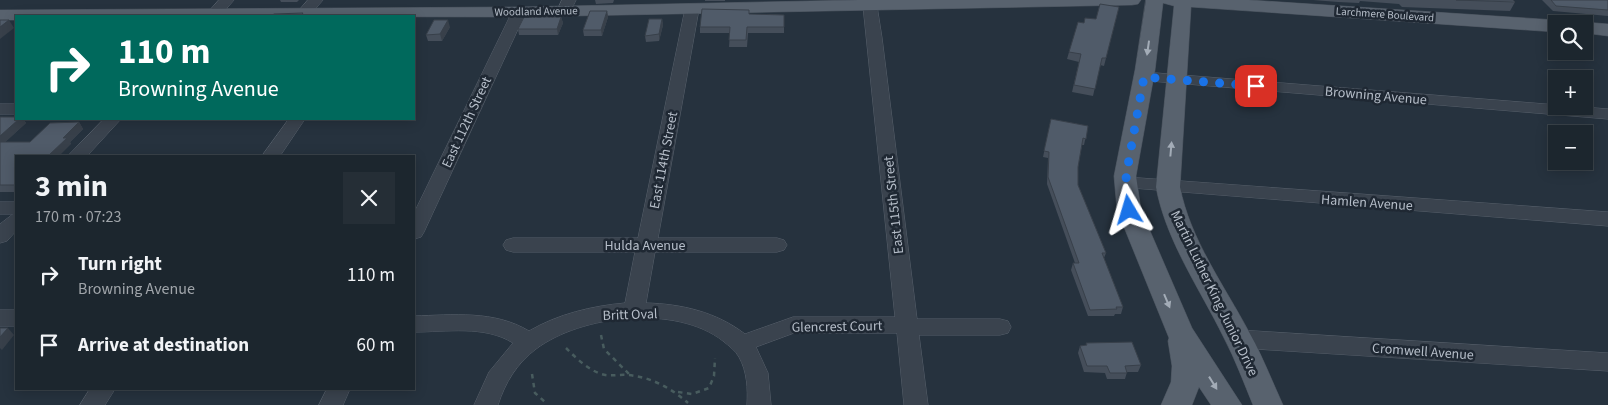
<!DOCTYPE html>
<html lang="en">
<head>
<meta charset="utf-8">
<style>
  body { margin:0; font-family:"Source Sans 3",sans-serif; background:#252e36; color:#f1f3f6; height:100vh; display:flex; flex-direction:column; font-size:19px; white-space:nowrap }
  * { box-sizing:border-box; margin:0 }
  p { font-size:16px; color:#a0a5aa }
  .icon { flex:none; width:28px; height:28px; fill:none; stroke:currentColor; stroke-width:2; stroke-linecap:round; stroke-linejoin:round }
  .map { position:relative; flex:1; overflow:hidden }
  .sheet { position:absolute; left:15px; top:155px; width:400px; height:235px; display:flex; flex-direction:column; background:#1c262e; border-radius:0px; box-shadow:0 2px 12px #0003,0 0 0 1px #3a434a }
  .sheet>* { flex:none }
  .guide { position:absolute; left:15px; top:15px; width:400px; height:105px; border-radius:0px; box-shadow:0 2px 12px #0003,0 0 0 1px #3a434a; background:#00695c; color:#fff; overflow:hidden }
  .buttons { position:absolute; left:1548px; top:15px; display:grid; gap:10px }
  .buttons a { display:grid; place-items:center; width:45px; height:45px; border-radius:0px; background:#1c262e; box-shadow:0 2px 12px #0003,0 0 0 1px #3a434a; font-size:25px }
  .pin { position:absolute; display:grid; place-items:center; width:42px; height:42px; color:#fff; margin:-21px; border-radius:10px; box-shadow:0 2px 8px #0006 }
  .me { position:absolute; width:55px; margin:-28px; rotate:353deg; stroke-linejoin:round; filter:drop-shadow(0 0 4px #0008) }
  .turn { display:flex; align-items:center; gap:18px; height:105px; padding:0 20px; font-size:22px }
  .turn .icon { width:65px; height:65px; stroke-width:2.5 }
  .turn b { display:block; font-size:35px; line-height:42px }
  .round { display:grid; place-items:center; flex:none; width:52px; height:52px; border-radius:0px; background:#252e36 }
  .summary { display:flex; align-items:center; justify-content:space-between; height:85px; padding:0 20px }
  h1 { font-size:30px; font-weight:700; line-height:38px }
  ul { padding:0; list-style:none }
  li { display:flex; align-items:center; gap:15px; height:70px; padding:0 20px }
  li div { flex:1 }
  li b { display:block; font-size:19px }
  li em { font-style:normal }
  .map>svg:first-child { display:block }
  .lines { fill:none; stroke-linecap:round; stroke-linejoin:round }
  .minor-casing { stroke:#58616c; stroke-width:1 }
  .major-casing { stroke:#464f5a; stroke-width:1 }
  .path { stroke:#485c5e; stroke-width:2.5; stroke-dasharray:4.5 4.5; stroke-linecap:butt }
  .minor { fill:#3a434e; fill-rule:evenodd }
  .major { fill:#58626e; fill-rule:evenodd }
  .wall { fill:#454e5a }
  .shaded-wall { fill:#38404a }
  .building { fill:#505b69; stroke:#38404a }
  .oneway { fill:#a3acb7 }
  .route { stroke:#1a73e8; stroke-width:9; stroke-dasharray:0 16.2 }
  .labels { text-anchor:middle; stroke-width:5; stroke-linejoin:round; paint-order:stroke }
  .far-street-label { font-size:11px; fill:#b6bec9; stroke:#1f2833 }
  .street-label { font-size:14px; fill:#b6bec9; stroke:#1f2833 }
</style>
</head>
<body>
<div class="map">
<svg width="1608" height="405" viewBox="0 0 1608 405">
  <rect width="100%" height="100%" fill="#26323e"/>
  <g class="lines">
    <g class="minor-casing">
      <g id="minor">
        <polygon points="219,0 234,0 220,16 205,16"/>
        <polygon points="308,0 323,0 309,16 299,16 297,13"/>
        <polygon points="562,0 576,0 569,14 559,14 557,11"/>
        <path d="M870 2 875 3 877 6 882 38 917 319H1000L1008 321 1011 327 1008 333 1000 335H919L928 405H904L897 333H794L756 347 768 373 771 405H747C748 389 747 371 739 357 735 350 729 346 723 341 676 304 581 315 536 349 517 363 505 383 498 405H474L489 372 513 343C485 325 446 332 414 332V316C453 315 494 310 529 331 558 314 592 306 625 303L635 252H513L506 250 503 245 506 240 513 238H638L685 9 687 6H697L699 9 658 238H777L784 240 787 245 784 250 777 252H655L646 303C682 304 716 312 745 334L793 317H895L863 6 865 3Z"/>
        <polygon points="519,8 524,9 526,12 424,232 421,237 414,239 414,213 512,12 514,9"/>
        <polygon points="1144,72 1608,109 1608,119 1138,80 1136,77 1138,74"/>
        <rect x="0" y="104" width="16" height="10"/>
        <polygon points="104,119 121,119 87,156 68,156"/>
        <polygon points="289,119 305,119 280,156 262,156"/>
        <polygon points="1126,177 1608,212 1608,226 1120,187 1117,183 1120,179"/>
        <polygon points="0,202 16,202 16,231 7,241 0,243 0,224 13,214 0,214"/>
        <rect x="0" y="310" width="16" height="16"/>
        <polygon points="1239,330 1608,353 1608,371 1239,348 1231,345 1228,339 1231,333"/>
        <polygon points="90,389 115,389 105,405 80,405"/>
        <polygon points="327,389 350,389 343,405 319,405"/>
      </g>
    </g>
    <g class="major-casing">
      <g id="major">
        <polygon points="859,0 1141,0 1138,4 1132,5 519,17 16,16 16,20 0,20 0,10 519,7"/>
        <path d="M1146 0H1249L1556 20 1564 24H1556V32L1191 7 1180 187C1190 239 1224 285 1249 332 1262 355 1272 381 1283 405H1253C1244 383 1235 359 1224 338 1200 289 1166 241 1156 187L1174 6 1163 3 1155 70 1136 176 1141 210 1192 328 1242 405H1211L1199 387 1192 405H1161L1171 382 1172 366 1168 341 1169 338 1117 210 1114 176 1135 70Z"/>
        <polygon points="1584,22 1608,24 1608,36 1584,33 1584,24 1579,24"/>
      </g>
    </g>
    <g class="path">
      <polyline points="601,335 604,349 630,375"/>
      <path d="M566 348C576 358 587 369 601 374 610 377 619 374 628 375 651 377 671 388 688 403"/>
      <polyline points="532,374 535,393 545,402"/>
      <polyline points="678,392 692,394 709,388 714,376 715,358"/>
    </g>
    <use href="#minor" class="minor"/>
    <use href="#major" class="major"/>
  </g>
  <g class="wall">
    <polygon points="280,0 299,0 297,2 281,2"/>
    <polygon points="595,0 614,0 613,3 596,4"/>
    <rect x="705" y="0" width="20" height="1"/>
    <polygon points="1313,0 1513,0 1515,2 1510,11 1402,7 1399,4 1360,1 1359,3 1338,2"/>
    <polygon points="1542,0 1608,0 1608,16 1553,11"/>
    <polygon points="1119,7 1104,66 1100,65 1093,96 1072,92 1079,62 1067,59 1069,52 1084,23 1096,19"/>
    <polygon points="749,10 749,14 784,15 784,33 748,33 747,47 729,47 730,33 700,33 700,27"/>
    <polygon points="607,11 608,17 602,36 584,36 583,30"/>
    <polygon points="561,17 563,23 558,35 519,35 518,29"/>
    <polygon points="662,19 663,25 659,41 646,42 645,36"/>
    <polygon points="450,27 442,41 428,41 426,35"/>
    <polygon points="0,117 23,119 26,123 5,142 30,142 79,122 83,129 70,142 71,144 16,156 16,192 0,192"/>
    <polygon points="1051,119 1088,126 1084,145 1082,145 1078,167 1078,185 1106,253 1104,258 1123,307 1121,314 1115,314 1114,316 1088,316 1071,270 1073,263 1075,263 1047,184 1048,158 1043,157"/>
    <polygon points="1086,343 1141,365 1138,372 1127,372 1125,379 1107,379 1105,373 1084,372 1078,353 1080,346 1086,345"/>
  </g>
  <g class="shaded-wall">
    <polygon points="607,11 608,17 602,36 601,30"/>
    <polygon points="561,17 563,23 558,35 557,29"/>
    <polygon points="662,19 663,25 659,41 659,34"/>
    <polygon points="9,20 14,28 0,39 0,27"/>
    <polygon points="448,20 450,27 442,41 440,34"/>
    <polygon points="19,119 23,119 26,123 0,147 0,136"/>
    <polygon points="79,122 83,129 70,142 71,144 59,156 48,156 63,138"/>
    <polygon points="8,328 14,335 2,350 0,348 0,337"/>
  </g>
  <g class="building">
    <polygon points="1456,0 1513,0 1515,2"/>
    <polygon points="1551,0 1608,0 1608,10 1556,6"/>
    <polygon points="1100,4 1119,7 1106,58 1102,58 1095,89 1074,85 1081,54 1069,52 1078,22 1084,23 1085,18 1096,19"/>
    <polygon points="702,9 749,10 749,14 784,15 784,27 747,27 746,40 729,40 730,27 700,27"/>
    <polygon points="590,11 607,11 601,30 583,30"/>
    <polygon points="303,13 301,16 323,16 271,16 274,14"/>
    <polygon points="524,17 561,17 557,29 518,29"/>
    <polygon points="649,19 662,19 659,34 645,36"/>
    <polygon points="0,20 9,20 0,27"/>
    <polygon points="434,20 448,20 440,34 426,35"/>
    <polygon points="0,117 16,117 16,119 19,119 0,136"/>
    <polygon points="1051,119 1088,126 1086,139 1083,138 1078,167 1078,185 1106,253 1102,253 1123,307 1116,307 1117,309 1090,310 1073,263 1079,263 1048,177 1049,152 1044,151"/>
    <polygon points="79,122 63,138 67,138 48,156 16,156 16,185 0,185 0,142 30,142 50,123"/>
    <polygon points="0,328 8,328 0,337"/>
    <polygon points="1132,342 1141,365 1125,366 1127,373 1110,373 1107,366 1087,366 1080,346 1087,345 1086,343"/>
  </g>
  <defs><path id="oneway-solid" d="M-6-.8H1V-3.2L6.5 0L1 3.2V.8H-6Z" transform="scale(1.25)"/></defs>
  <g class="oneway">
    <use href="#oneway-solid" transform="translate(1148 48) rotate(98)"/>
    <use href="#oneway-solid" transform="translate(1171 149) rotate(-85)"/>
    <use href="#oneway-solid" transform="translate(1167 301) rotate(67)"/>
    <use href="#oneway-solid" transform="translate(1213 383) rotate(58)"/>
  </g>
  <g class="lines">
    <polyline class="route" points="1129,210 1126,176 1144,77 1256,86"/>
  </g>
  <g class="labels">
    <g class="far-street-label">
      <text transform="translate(536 11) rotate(-1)" y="4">Woodland Avenue</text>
      <text transform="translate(1385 14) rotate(4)" y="4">Larchmere Boulevard</text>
    </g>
    <g class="street-label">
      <text transform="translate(1376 95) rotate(5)" y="5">Browning Avenue</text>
      <text transform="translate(466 122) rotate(-65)" y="5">East 112th Street</text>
      <text transform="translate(663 160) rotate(-79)" y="5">East 114th Street</text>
      <text transform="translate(1367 202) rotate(4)" y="5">Hamlen Avenue</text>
      <text transform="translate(893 205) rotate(-96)" y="5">East 115th Street</text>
      <text x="645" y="250">Hulda Avenue</text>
      <text transform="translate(1215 293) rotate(64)" y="5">Martin Luther King Junior Drive</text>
      <text transform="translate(630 314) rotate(-2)" y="5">Britt Oval</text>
      <text transform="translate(837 326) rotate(-1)" y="5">Glencrest Court</text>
      <text transform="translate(1423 351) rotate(4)" y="5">Cromwell Avenue</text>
    </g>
  </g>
</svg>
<div class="buttons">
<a><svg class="icon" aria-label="search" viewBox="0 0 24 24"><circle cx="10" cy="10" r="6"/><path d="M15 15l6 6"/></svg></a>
<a>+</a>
<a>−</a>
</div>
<div class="pin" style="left:1256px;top:86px;background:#d93025"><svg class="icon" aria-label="arrive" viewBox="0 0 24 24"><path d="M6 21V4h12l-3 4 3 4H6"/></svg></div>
<svg class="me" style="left:1129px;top:210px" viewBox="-20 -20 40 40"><path d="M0-17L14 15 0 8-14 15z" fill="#1a73e8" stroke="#fff" stroke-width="4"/></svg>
<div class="guide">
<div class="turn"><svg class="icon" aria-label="right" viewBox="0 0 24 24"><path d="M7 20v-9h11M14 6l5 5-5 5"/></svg><div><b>110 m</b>Browning Avenue</div></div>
</div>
<section class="sheet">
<div class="summary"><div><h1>3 min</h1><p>170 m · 07:23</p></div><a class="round"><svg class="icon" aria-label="close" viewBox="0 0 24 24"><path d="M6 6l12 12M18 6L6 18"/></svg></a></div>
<ul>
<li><svg class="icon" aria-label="right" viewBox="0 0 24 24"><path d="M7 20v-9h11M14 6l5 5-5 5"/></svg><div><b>Turn right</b><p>Browning Avenue</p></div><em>110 m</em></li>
<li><svg class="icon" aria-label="arrive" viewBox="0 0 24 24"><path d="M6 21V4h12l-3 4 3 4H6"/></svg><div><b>Arrive at destination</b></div><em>60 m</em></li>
</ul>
</section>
</div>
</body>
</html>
